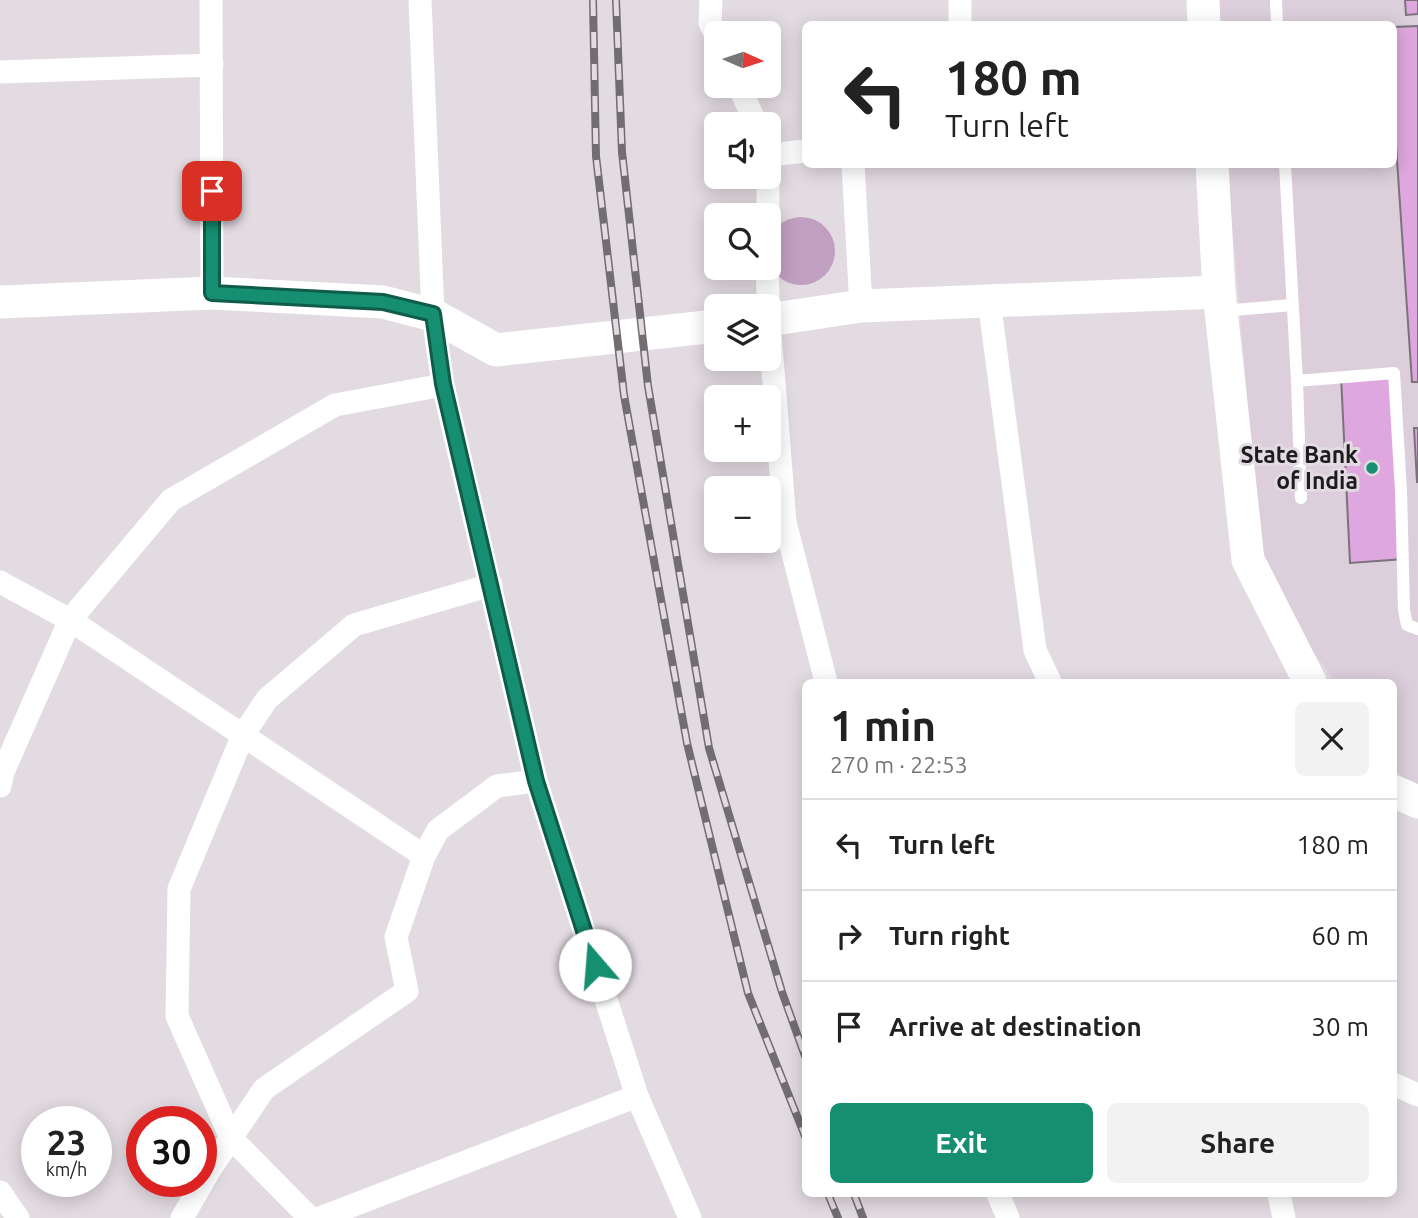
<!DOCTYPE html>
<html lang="en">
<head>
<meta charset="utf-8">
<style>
  body { margin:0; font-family:Ubuntu,sans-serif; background:#f2f2f2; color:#222; height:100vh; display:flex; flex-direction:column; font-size:26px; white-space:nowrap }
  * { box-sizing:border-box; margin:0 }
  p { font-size:23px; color:#767676 }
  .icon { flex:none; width:38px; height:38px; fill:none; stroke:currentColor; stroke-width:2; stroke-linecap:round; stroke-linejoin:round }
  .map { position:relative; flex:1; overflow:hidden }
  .side { position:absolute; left:802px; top:679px; width:595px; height:518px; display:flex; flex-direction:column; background:#fff; border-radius:10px; box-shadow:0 4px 18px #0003 }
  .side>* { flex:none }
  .guide { position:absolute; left:802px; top:21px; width:595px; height:147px; border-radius:10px; box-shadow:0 4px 18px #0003; background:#fff; color:#222; overflow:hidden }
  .needle { width:46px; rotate:93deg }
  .tools { position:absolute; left:704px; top:21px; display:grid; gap:14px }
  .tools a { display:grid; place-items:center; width:77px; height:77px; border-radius:10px; background:#fff; box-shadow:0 4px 18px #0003; font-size:35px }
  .speed { position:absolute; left:21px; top:1106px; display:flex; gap:14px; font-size:35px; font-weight:700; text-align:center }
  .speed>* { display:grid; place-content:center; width:91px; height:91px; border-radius:50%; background:#fff; box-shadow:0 4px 18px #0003; line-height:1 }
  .speed small { font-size:18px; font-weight:400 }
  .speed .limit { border:10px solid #d22; background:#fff; color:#111 }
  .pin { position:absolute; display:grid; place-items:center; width:60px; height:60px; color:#fff; margin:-30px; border-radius:14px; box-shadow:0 4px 10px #0006 }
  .me { position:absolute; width:77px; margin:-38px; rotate:342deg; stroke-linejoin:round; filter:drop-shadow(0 0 5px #0008) }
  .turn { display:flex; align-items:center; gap:24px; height:147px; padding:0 28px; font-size:32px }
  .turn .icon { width:91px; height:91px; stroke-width:2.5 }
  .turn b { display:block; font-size:49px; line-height:60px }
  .round { display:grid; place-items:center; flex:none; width:74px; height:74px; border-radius:10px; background:#f2f2f2 }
  .head { display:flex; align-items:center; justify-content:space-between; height:119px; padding:0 28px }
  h1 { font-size:42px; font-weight:700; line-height:52px }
  .cta { display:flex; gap:14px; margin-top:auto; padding:14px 28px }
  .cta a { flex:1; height:80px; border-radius:10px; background:#168e71; color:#fff; font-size:28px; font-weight:700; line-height:80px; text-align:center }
  .cta a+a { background:#f2f2f2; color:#222 }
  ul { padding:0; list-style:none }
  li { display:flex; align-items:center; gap:21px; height:91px; padding:0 28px; border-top:2px solid #e0e0e0 }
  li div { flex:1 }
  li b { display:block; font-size:26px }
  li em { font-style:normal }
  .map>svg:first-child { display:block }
  .built { fill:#dccfdb }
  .green { fill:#c19fc1 }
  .building { fill:#dfa7df; stroke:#7a747a; stroke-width:2 }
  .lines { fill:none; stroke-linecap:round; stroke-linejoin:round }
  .lane { stroke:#fff; stroke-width:12 }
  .street { stroke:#fff; stroke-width:23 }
  .secondary { stroke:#fff; stroke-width:33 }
  .rail-casing { stroke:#716d71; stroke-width:8 }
  .rail { stroke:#e2dbe2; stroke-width:5; stroke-dasharray:16; stroke-linecap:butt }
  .route-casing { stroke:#0e5c49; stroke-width:18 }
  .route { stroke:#168e71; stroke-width:12 }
  .poi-dot { fill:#168e71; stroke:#e2dbe2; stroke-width:2.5 }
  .labels { text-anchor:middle; stroke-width:6; stroke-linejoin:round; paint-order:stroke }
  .poi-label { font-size:23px; font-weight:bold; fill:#1d1b1d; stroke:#e2dbe2; text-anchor:end }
</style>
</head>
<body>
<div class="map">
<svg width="1418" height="1218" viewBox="0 0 1418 1218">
  <rect width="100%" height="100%" fill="#e2dbe2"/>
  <polygon class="built" points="1213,0 1418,0 1418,788 1404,780 1393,765 1393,682 1335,682 1303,638 1261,558 1227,165 1393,164 1393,24 1215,24"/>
  <circle class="green" cx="801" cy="251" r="34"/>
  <g class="building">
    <polygon points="1405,0 1418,0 1418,14 1406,15"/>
    <polygon points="1418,26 1418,382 1412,382 1393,101 1393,27"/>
    <polygon points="1341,376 1393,377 1404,559 1350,563"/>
    <polygon points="1414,428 1418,428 1418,482 1417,482"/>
  </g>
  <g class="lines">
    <g class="lane">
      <polyline points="1276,0 1277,24"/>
      <polyline points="1285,164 1297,381 1301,498"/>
      <polyline points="1222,311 1292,305"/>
      <polyline points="1297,381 1394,373 1401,491 1404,610 1407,625 1418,629"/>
    </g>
    <g class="street">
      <polyline points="211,0 212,293"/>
      <polyline points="420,0 433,315 443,385 536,781 637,1096 690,1218"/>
      <polyline points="711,0 710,23 716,35"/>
      <polyline points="960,0 960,24"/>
      <polyline points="0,72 212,65"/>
      <polyline points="739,86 756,124"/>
      <polyline points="769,155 805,151"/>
      <polyline points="853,164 861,306"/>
      <polyline points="768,215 768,152"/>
      <polyline points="767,268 769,320 785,522 826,682"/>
      <polyline points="989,300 1035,650 1050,682"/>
      <polyline points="0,582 70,620 424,856"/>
      <polyline points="0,786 3,772 70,620 171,500 335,405 443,385"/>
      <polyline points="1393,1084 1418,1095"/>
      <polyline points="0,1192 18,1218"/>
      <polyline points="998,1194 1008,1218"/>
      <polyline points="1279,1194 1284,1218"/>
      <polyline points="182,1218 209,1171 264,1089 407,991 396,937 424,856 438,830 497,786 536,781"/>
      <polyline points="310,1218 231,1138 177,1016 179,889 243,735 267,699 354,625 491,585"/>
      <polyline points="320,1218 637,1096"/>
    </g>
    <g class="secondary">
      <polyline points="1203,0 1204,24"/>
      <polyline points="1212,164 1219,292 1248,560 1310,682"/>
      <polyline points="0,302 212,293 383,302 433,315 496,350 716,326"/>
      <polyline points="768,320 861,306 1219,292"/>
      <polyline points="1393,791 1418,802"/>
    </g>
    <g class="rail-casing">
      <g id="rail">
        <polyline points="593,0 596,156 624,395 687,743 748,993 805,1136"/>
        <polyline points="616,0 622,152 648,386 709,748 782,992 805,1056"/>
        <polyline points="828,1194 838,1218"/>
        <polyline points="854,1194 863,1218"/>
      </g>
    </g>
    <use href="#rail" class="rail"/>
  </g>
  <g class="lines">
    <g class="route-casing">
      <polyline id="route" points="212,191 212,293 383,302 433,314 443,384 536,781 595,965"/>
    </g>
    <use href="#route" class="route"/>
  </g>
  <circle class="poi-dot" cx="1372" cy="468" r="7"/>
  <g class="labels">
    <g class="poi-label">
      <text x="1358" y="463">State Bank<tspan x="1358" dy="26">of India</tspan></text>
    </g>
  </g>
</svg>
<div class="tools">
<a><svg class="needle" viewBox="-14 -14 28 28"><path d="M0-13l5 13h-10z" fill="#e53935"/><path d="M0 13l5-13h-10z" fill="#767676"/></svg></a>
<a><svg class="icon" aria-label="sound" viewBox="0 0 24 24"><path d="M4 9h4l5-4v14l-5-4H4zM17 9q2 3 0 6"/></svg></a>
<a><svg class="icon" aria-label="search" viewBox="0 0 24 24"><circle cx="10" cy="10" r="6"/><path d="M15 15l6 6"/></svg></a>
<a><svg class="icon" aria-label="layers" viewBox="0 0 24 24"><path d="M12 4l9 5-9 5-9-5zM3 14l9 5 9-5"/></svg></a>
<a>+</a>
<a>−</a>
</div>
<div class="speed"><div>23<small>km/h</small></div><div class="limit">30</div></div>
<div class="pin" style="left:212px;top:191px;background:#d93025"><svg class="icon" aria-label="arrive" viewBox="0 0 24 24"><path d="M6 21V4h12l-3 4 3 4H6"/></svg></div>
<svg class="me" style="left:595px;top:965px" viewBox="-20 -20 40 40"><circle r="19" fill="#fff"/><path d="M0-13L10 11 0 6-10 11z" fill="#168e71"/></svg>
<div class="guide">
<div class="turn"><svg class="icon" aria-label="left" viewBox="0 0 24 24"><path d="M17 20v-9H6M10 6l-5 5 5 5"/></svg><div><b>180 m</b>Turn left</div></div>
</div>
<section class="side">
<div class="head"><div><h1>1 min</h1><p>270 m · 22:53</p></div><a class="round"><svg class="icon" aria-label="close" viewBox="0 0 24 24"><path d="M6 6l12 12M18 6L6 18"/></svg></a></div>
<ul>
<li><svg class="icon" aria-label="left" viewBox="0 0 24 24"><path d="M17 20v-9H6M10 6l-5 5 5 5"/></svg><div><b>Turn left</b></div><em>180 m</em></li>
<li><svg class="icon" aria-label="right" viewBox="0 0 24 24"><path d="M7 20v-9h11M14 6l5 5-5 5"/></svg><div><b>Turn right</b></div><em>60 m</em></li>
<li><svg class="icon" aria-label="arrive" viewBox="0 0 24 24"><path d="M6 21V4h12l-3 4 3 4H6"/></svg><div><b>Arrive at destination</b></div><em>30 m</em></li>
</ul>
<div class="cta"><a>Exit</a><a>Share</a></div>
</section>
</div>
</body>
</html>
